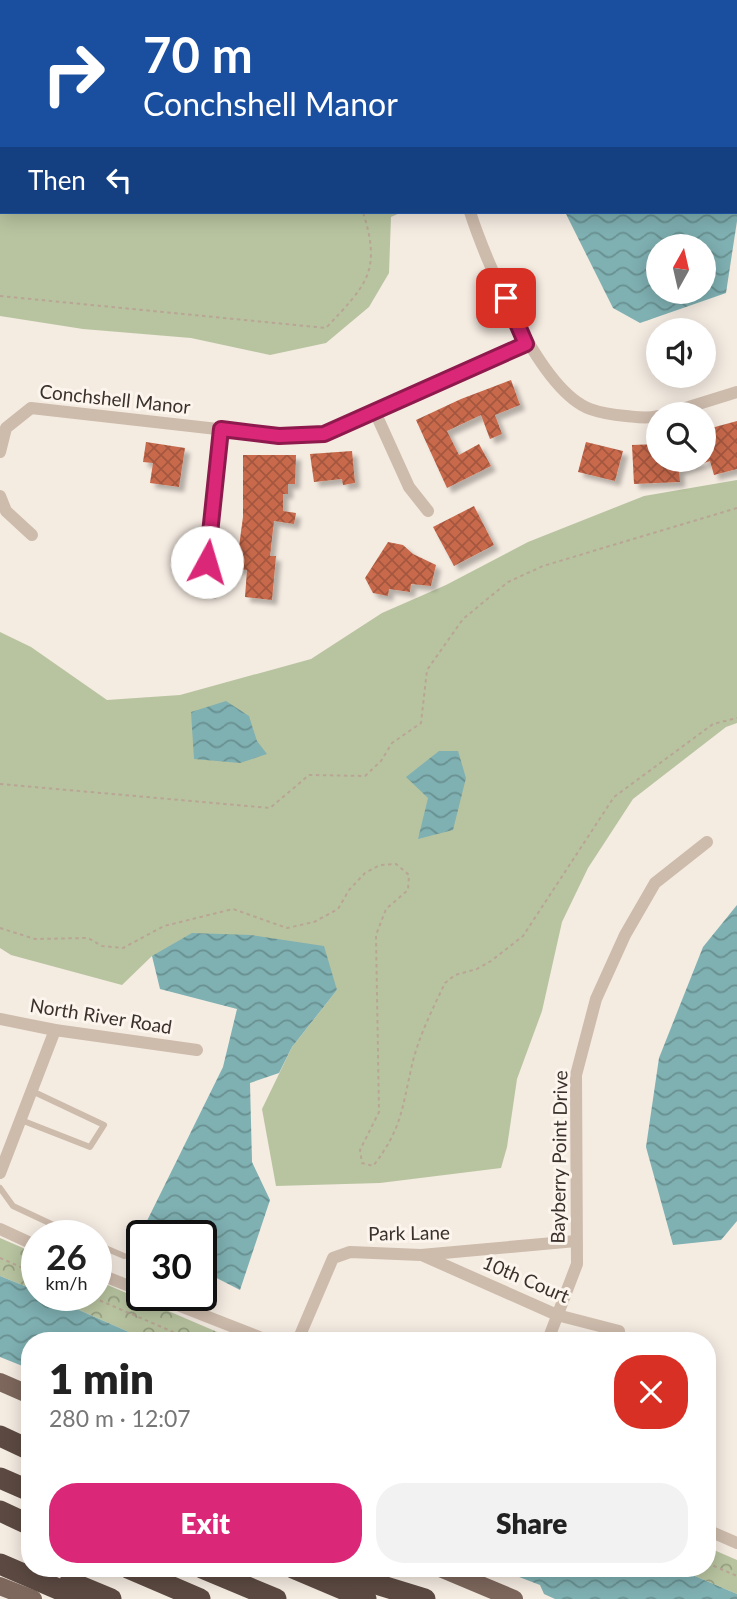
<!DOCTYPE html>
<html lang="en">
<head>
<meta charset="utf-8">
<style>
  body { margin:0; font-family:Lato,sans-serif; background:#f2f2f2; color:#222; height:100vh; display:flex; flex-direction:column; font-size:26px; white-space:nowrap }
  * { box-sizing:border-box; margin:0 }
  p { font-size:23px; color:#767676 }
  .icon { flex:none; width:38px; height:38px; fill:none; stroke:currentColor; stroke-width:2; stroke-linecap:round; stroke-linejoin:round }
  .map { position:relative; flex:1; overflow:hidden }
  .side { position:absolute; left:21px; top:1332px; width:695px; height:245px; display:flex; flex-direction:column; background:#fff; border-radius:28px; box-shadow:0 4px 18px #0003 }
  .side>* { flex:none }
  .guide { position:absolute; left:0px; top:0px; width:738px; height:214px; box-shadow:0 4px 18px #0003; background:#1a4fa0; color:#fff; overflow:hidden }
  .needle { width:46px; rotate:8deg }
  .controls { position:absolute; left:646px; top:234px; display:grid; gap:14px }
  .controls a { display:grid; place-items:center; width:70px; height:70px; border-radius:50%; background:#fff; box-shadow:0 4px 18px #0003; font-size:35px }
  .speed { position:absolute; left:21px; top:1220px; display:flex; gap:14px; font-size:35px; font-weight:700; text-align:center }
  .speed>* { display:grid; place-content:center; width:91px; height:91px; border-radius:50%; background:#fff; box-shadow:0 4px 18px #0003; line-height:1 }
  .speed small { font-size:18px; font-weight:400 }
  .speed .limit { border:4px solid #111; border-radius:10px; background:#fff; color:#111 }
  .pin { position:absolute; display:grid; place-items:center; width:60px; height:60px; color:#fff; margin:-30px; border-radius:14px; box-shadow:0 4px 10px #0006 }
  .me { position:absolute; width:77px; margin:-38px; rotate:6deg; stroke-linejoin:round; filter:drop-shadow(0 0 5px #0008) }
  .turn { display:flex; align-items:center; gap:24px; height:147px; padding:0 28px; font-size:32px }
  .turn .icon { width:91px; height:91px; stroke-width:2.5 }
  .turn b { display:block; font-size:49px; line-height:60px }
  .then { display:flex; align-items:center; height:66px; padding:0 28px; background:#0003; gap:14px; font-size:26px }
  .round { display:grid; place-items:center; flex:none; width:74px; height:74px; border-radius:28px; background:#f2f2f2 }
  .overview { display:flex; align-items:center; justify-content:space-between; height:119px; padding:0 28px }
  h1 { font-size:42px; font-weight:800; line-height:52px }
  .cta { display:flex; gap:14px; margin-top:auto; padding:14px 28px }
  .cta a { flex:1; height:80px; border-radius:28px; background:#db2777; color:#fff; font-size:28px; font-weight:800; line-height:80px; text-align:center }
  .cta a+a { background:#f2f2f2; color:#222 }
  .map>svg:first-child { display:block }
  .grass { fill:#b8c4a0 }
  .park { fill:url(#park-crowns) }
  .water { fill:url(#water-waves); fill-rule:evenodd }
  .building { fill:url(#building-cross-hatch); filter:url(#shadow) }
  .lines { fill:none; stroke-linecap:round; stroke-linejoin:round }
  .path { stroke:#b9a596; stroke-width:2; stroke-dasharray:3.5 3.5; stroke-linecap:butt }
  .service { stroke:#cdbbac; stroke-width:6 }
  .minor { stroke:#cdbbac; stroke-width:12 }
  .primary { stroke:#7d675c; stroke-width:18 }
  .motorway { stroke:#5c4a42; stroke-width:21 }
  .route-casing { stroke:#8e194d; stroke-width:18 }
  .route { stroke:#db2777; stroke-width:12 }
  .labels { text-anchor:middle; stroke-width:6; stroke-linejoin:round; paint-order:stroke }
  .street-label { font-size:19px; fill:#3b302b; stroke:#fbf5ee }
</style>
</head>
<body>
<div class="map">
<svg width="737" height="1599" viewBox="0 0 737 1599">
  <defs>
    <pattern id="park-crowns" width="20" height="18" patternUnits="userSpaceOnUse" patternTransform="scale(1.75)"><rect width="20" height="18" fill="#b8c4a0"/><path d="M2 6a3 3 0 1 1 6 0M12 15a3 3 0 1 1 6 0" fill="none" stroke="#97a083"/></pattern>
    <pattern id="water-waves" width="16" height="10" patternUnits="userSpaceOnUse" patternTransform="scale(1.75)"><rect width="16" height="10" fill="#7fb0b2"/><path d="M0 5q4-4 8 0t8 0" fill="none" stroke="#699091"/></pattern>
    <pattern id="building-cross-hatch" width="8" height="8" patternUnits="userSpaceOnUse" patternTransform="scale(1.75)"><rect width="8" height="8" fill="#c8694b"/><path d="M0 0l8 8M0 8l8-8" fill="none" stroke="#a4573f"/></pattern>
    <filter id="shadow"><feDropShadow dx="5" dy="5" stdDeviation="2" flood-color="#0004"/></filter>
  </defs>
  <rect width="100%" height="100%" fill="#f4ebe1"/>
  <g class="grass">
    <polygon points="0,54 2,212 402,212 391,217 389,273 369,307 326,343 270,355 191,338 83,329 0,316"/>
    <polygon points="737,480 737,723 726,727 633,799 588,868 562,922 542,1011 517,1079 507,1147 501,1168 380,1183 276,1186 262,1109 292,1047 337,990 152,956 122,985 11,955 0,948 0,632 31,647 107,700 180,695 311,659 382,613 446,585 528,542 644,496"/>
  </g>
  <g class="park">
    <polygon points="0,1238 37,1254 37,1291 0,1276"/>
    <polygon points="96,1280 236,1340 147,1340 45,1295 96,1295"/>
    <polygon points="707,1547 737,1560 737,1594 676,1568 707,1568"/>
  </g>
  <g class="water">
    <path d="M737 175V221L726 293 640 323 613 308 565 212H737ZM658 247H704V292H658Z"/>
    <polygon points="226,701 249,716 257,741 267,754 240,763 194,759 191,712"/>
    <polygon points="439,751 458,751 466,778 453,830 418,839 428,798 406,777"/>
    <polygon points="737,905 737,1221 721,1240 673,1245 646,1147 659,1058 703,947"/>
    <polygon points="192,933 251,935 324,946 337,990 292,1047 279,1073 250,1083 252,1162 270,1200 240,1290 201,1270 201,1236 139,1237 223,1067 237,1009 160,989 152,956"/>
    <polygon points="0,1276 37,1291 37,1295 45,1295 147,1340 30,1340 30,1369 0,1357"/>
    <polygon points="496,1568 676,1568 737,1594 737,1599 555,1599 544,1594 540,1585"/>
  </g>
  <g class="building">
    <polygon points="511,380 520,405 495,415 502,434 490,439 481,415 447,431 459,455 479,444 491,466 447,488 416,420 461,399"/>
    <polygon points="737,421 737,469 714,475 710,461 704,463 704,430"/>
    <polygon points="146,442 185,448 179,487 150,483 153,463 143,462"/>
    <polygon points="586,442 623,451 615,481 578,472"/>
    <polygon points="658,444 658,460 702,460 703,463 679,470 680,482 634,484 632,445"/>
    <polygon points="352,451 355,483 343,485 342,479 314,482 310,454"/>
    <polygon points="243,455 296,455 295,484 288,484 288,494 283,494 283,511 296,513 294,524 274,521 270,556 276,556 272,600 245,597 247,570 236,569 243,517"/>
    <polygon points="474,506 494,545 454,566 433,527"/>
    <polygon points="388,542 403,545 413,554 436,565 431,586 411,584 410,592 389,589 388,596 373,593 365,578"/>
  </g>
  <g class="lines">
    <g class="path">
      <polyline points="0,202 2,203"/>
      <path d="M0 296 326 328C366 285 382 272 363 212"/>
      <polyline points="0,784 270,808 309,775 365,776 381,761 392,743 421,723 427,670 463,619 508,582 543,566 737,508"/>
      <path d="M0 928 35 939 88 938 102 946 123 948 164 926 233 909 287 928 314 922 338 909 349 890 365 873 380 865 396 864 409 875 408 890 386 909 376 935 379 1112 360 1150 362 1163 373 1166C402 1129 402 1108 412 1065 418 1038 433 1008 445 983L455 975 477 969 491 961 523 936 614 797 713 724 737 718"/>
      <polyline points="0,1258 37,1274"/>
      <polyline points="87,1295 192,1340"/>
      <polyline points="707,1563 737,1576"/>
    </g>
    <g class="service">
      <polyline points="21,1120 90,1147 104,1125 32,1091"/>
      <polyline points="0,1188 13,1206 77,1236"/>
      <polyline points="96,1244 124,1256"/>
    </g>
    <g class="minor">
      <polyline points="386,0 387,2"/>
      <polyline points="737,73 737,74"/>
      <path d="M470 212C486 261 539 390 590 409 601 413 614 415 626 416 637 417 647 419 658 416"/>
      <polyline points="375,412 409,487 428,511"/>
      <polyline points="663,415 737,392"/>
      <polyline points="0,452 6,428 31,408 279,436 324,434 526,344"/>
      <polyline points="0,496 6,511 32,535"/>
      <polyline points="214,593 207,562 221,430"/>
      <polyline points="0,1019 55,1030 197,1050"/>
      <polyline points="0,1173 55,1030"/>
      <polyline points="0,1229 37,1246"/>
      <polyline points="424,1256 557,1315 619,1331"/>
      <polyline points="96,1273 142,1291"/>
      <polyline points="152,1295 267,1340"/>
      <polyline points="298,1340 333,1258 350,1252 421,1255 576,1241"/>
      <polyline points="548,1340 577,1264 576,1075 596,999 625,935 655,883 707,842"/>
      <polyline points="707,1530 737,1543"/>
    </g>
    <g class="primary">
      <polyline points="0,1382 30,1395"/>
      <polyline points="440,1568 514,1599"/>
      <polyline points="0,1586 33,1599"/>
    </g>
    <g class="motorway">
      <polyline points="0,1436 30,1450"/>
      <polyline points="0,1478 30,1491"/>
      <polyline points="0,1511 30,1525"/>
      <polyline points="0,1564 81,1599"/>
      <polyline points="128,1568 200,1599"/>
      <polyline points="202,1568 276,1599"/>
      <polyline points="293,1568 366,1599"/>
      <polyline points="324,1568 425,1599"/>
      <polyline points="70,1582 111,1599"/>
    </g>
  </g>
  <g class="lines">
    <g class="route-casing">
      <polyline id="route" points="207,562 221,429 279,436 324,434 526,344 506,298"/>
    </g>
    <use href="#route" class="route"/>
  </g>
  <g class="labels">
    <g class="street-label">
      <text transform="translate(115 399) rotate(6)" y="7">Conchshell Manor</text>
      <text transform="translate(101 1016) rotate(9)" y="7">North River Road</text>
      <text transform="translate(559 1157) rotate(-89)" y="7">Bayberry Point Drive</text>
      <text transform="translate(409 1233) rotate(-1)" y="7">Park Lane</text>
      <text transform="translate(526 1279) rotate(23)" y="7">10th Court</text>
    </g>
  </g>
</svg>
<div class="controls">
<a><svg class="needle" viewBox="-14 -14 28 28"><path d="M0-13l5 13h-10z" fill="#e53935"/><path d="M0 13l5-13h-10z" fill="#767676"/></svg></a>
<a><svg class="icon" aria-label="sound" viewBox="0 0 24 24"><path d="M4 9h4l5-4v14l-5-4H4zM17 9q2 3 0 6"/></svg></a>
<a><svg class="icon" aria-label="search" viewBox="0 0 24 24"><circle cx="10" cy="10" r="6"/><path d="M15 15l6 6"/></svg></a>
</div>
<div class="speed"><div>26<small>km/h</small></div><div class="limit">30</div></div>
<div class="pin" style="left:506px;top:298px;background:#d93025"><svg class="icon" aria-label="arrive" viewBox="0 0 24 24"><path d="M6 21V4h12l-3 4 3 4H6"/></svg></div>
<svg class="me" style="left:207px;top:562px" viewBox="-20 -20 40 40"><circle r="19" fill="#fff"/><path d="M0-13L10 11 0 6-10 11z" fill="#db2777"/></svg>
<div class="guide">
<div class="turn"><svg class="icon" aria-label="right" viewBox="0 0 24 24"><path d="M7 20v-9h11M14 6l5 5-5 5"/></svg><div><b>70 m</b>Conchshell Manor</div></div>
<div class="then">Then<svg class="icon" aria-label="left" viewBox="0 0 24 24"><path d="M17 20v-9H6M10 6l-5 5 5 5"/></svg></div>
</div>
<section class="side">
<div class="overview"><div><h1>1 min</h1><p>280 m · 12:07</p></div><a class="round" style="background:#d93025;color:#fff"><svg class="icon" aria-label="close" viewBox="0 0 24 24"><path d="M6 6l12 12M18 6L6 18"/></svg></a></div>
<div class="cta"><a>Exit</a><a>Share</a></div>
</section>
</div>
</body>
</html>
